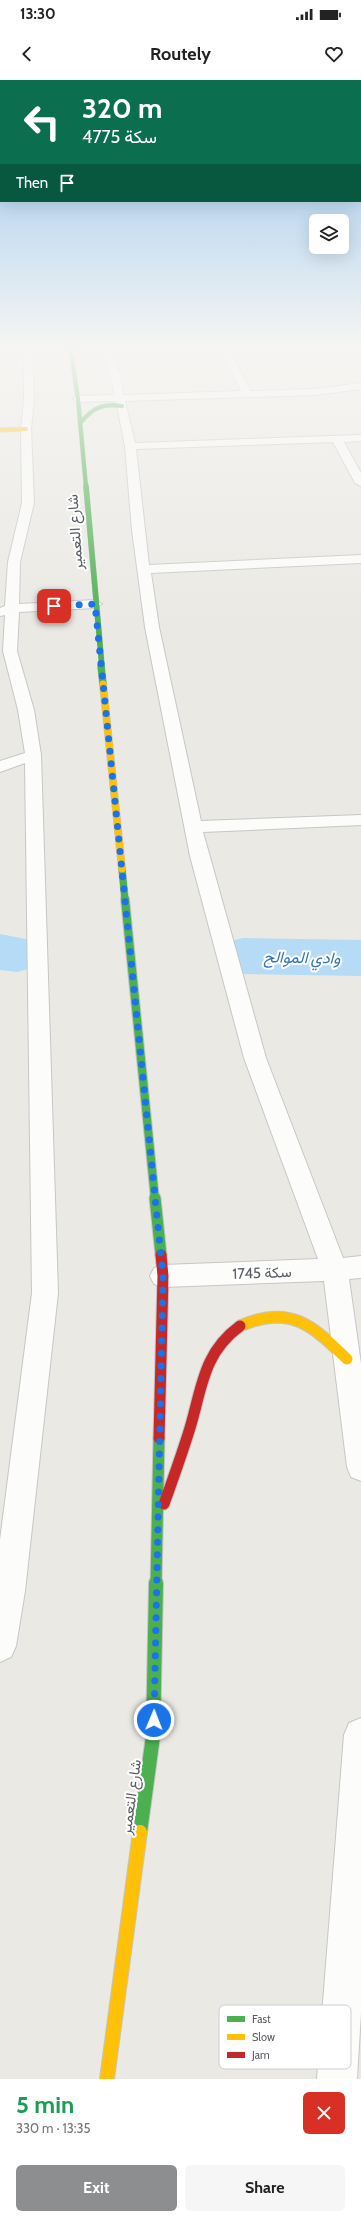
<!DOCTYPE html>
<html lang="en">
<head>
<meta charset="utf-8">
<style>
  body { margin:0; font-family:Cabin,Vazirmatn,sans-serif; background:#f6f6f6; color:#222; height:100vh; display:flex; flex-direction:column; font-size:15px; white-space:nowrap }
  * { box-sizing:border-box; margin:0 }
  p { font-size:13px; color:#767676 }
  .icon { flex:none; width:22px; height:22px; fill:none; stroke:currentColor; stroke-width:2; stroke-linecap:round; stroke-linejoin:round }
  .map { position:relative; height:1999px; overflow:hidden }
  .side { display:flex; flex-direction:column; background:#fff; flex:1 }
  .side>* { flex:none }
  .guide { position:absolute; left:0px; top:0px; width:361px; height:122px; box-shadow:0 4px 16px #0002; background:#0b6e4f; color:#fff; overflow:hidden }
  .buttons { position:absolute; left:309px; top:134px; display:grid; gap:8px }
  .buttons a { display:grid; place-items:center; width:40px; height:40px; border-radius:6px; background:#fff; box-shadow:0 4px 16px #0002; font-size:20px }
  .pin { position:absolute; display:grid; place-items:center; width:34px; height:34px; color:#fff; margin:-17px; border-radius:8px; box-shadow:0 2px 6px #0006 }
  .me { position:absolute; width:44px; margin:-22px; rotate:1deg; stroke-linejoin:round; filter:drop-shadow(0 0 3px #0008) }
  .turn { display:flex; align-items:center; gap:14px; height:84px; padding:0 16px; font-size:18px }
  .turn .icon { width:52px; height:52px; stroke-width:2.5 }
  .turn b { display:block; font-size:28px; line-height:34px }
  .then { display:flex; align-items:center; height:38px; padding:0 16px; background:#0003; gap:8px; font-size:15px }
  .round { display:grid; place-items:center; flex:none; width:42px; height:42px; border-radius:6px; background:#f6f6f6 }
  .summary { display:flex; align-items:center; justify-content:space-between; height:68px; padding:0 16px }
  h1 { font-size:24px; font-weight:700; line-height:30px; color:#1e9e55 }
  .action { display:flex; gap:8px; margin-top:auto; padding:8px 16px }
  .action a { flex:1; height:46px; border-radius:6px; background:#8c8e90; color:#fff; font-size:16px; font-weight:700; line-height:46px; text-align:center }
  .action a+a { background:#f6f6f6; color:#222 }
  .status { display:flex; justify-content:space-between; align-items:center; height:28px; padding:0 20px; background:#fff; direction:ltr }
  .status svg { height:11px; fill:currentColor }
  header { display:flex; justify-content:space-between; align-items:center; height:52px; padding:0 16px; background:#fff; font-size:18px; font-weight:700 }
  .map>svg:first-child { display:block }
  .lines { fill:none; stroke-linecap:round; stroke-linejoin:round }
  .river { fill:#b5dbf7; fill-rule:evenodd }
  .street-casing { stroke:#c6c7c6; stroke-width:2 }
  .fast-far5-casing { stroke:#c5c5c5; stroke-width:5 }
  .fast-far4-casing { stroke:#c5c5c5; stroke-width:6 }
  .fast-far3-casing { stroke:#c5c5c5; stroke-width:8 }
  .fast-far2-casing { stroke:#c5c5c5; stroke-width:10 }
  .fast-far1-casing { stroke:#c5c5c5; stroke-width:13 }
  .fast-casing { stroke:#c5c5c5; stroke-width:16 }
  .slow-far3-casing { stroke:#c5c5c5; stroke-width:5 }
  .slow-far2-casing { stroke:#c5c5c5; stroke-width:8 }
  .slow-far1-casing { stroke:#c5c5c5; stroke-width:13 }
  .slow-casing { stroke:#c5c5c5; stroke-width:16 }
  .jam-casing { stroke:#c5c5c5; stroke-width:13 }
  .street { fill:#fcfcfb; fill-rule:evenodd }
  .fast-far5 { stroke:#4caf50; stroke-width:4 }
  .fast-far4 { stroke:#4caf50; stroke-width:5.5 }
  .fast-far3 { stroke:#4caf50; stroke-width:7 }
  .fast-far2 { stroke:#4caf50; stroke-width:8 }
  .fast-far1 { stroke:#4caf50; stroke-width:11 }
  .fast { stroke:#4caf50; stroke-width:14 }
  .slow-far3 { stroke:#ffc107; stroke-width:4 }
  .slow-far2 { stroke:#ffc107; stroke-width:7 }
  .slow-far1 { stroke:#ffc107; stroke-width:11 }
  .slow { stroke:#ffc107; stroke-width:14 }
  .jam { stroke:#c62828; stroke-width:11 }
  .route { stroke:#1a73e8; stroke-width:7; stroke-dasharray:0 12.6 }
  .labels { text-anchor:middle; stroke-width:4; stroke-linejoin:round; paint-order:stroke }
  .street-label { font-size:15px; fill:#595d63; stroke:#fff }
  .water-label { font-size:16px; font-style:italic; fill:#3174bb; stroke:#fff }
  .key { fill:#fff; stroke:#cdced0; stroke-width:1 }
  .key-label { font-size:11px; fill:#595d63 }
</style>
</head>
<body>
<div class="status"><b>13:30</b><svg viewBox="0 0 49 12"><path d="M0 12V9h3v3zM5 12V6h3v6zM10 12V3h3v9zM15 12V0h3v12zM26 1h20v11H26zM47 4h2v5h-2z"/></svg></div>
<header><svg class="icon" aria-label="back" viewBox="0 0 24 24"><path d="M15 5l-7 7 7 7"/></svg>Routely<svg class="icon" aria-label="heart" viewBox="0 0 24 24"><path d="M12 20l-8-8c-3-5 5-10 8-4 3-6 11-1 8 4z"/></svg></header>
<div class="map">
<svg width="361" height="1999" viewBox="0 0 361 1999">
  <rect width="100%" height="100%" fill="#eae9e4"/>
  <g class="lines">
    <g class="river">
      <polygon points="0,854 36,861 43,874 36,887 17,892 0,890"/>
      <polygon points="243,858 361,860 361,896 243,894 224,889 216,876 224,863"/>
    </g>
    <g class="street-casing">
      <g id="street">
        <polygon points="24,266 32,266 34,319 31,349 34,423 20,482 19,524 95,520 102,524 95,528 19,532 17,571 34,630 41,675 58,1213 25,1511 16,1566 11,1577 0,1582 0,1460 32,1213 25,683 0,692 0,681 25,673 18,630 3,571 5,535 0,536 0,528 5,526 8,482 22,423 21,349 24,319"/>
        <polygon points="101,266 109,266 120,294 124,315 241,311 219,266 227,266 251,311 315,309 361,303 361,309 315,315 125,321 135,363 361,355 361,361 344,362 361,393 361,406 355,403 333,362 136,369 149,485 361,475 361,483 151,493 159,547 201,741 361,735 361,745 203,752 266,978 343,1178 361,1176 361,1198 349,1199 361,1284 361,1401 351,1397 347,1387 324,1201 163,1207 154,1204 150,1196 154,1188 163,1185 318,1179 244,978 190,776 145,547 132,450 125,366 116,321 78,322 73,319 78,316 115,315 110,294"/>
        <polygon points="361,1638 361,1933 357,1999 317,1999 344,1655 349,1643"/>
      </g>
    </g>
    <g class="fast-far5-casing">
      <g id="fast-far5">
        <polyline points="70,266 78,319 86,407"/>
        <path d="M80 343C93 328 102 323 122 326"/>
      </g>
    </g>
    <g class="fast-far4-casing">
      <polyline id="fast-far4" points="86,406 102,587"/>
    </g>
    <g class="fast-far3-casing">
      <g id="fast-far3">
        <polyline points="101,586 103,604"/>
        <polyline points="122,789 125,820"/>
      </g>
    </g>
    <g class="fast-far2-casing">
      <polyline id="fast-far2" points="125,819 155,1119"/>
    </g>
    <g class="fast-far1-casing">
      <g id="fast-far1">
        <polyline points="155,1118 161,1175"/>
        <polyline points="156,1504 159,1358"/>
      </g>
    </g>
    <g class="fast-casing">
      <polyline id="fast" points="140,1752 153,1656 156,1503"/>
    </g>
    <g class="slow-far3-casing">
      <polyline id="slow-far3" points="0,350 26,349"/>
    </g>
    <g class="slow-far2-casing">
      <polyline id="slow-far2" points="103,604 122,789"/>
    </g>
    <g class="slow-far1-casing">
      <path id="slow-far1" d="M240 1246C290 1224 312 1245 347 1279"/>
    </g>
    <g class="slow-casing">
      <polyline id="slow" points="107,1999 140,1752"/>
    </g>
    <g class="jam-casing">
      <g id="jam">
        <polyline points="159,1358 163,1196 161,1175"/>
        <path d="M164 1424C173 1399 182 1374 190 1348 202 1308 203 1273 240 1246"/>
      </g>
    </g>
    <use href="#street" class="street"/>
    <use href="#fast-far5" class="fast-far5"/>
    <use href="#fast-far4" class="fast-far4"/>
    <use href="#fast-far3" class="fast-far3"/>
    <use href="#fast-far2" class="fast-far2"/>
    <use href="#fast-far1" class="fast-far1"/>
    <use href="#fast" class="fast"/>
    <use href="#slow-far3" class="slow-far3"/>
    <use href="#slow-far2" class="slow-far2"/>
    <use href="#slow-far1" class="slow-far1"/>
    <use href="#slow" class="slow"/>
    <use href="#jam" class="jam"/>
  </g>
  <linearGradient id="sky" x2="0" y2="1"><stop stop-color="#93c4ee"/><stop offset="0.49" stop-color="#f6f5f3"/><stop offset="1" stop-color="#f6f5f3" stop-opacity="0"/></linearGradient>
  <rect width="361" height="546" fill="url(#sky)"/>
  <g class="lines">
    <polyline class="route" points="54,526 95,524 163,1196 154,1640"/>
  </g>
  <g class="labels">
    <g class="street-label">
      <text transform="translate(75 452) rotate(-94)" y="5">شارع التعمير</text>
      <text transform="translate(262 1193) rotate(-2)" y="5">سكة 1745</text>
      <text transform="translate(131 1717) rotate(-82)" y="5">شارع التعمير</text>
    </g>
    <g class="water-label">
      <text transform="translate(302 877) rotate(1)" y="6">وادي الموالح</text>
    </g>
  </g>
  <rect x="219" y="1925" width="132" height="64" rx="6" class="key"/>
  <rect x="227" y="1936" width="18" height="6" fill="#4caf50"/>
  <rect x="227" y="1954" width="18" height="6" fill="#ffc107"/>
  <rect x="227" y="1972" width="18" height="6" fill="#c62828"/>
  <g class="key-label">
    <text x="252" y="1943">Fast</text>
    <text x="252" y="1961">Slow</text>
    <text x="252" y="1979">Jam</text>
  </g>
</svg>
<div class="buttons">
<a><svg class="icon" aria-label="layers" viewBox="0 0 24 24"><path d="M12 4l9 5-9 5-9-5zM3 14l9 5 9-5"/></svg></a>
</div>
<div class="pin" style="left:54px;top:526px;background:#d93025"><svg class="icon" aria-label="arrive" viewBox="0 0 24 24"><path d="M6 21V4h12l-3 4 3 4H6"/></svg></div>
<svg class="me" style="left:154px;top:1640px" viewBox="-20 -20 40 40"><circle r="17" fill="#1a73e8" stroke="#fff" stroke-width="3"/><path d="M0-11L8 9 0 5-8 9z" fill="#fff"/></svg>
<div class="guide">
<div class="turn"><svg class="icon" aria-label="left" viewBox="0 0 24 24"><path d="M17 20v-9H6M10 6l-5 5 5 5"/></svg><div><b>320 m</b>سكة 4775</div></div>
<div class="then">Then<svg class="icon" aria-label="arrive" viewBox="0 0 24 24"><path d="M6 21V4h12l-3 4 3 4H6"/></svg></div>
</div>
</div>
<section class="side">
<div class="summary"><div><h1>5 min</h1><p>330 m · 13:35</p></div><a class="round" style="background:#d93025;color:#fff"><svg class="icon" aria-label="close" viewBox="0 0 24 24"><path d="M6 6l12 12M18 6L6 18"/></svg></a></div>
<div class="action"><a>Exit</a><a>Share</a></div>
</section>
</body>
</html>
